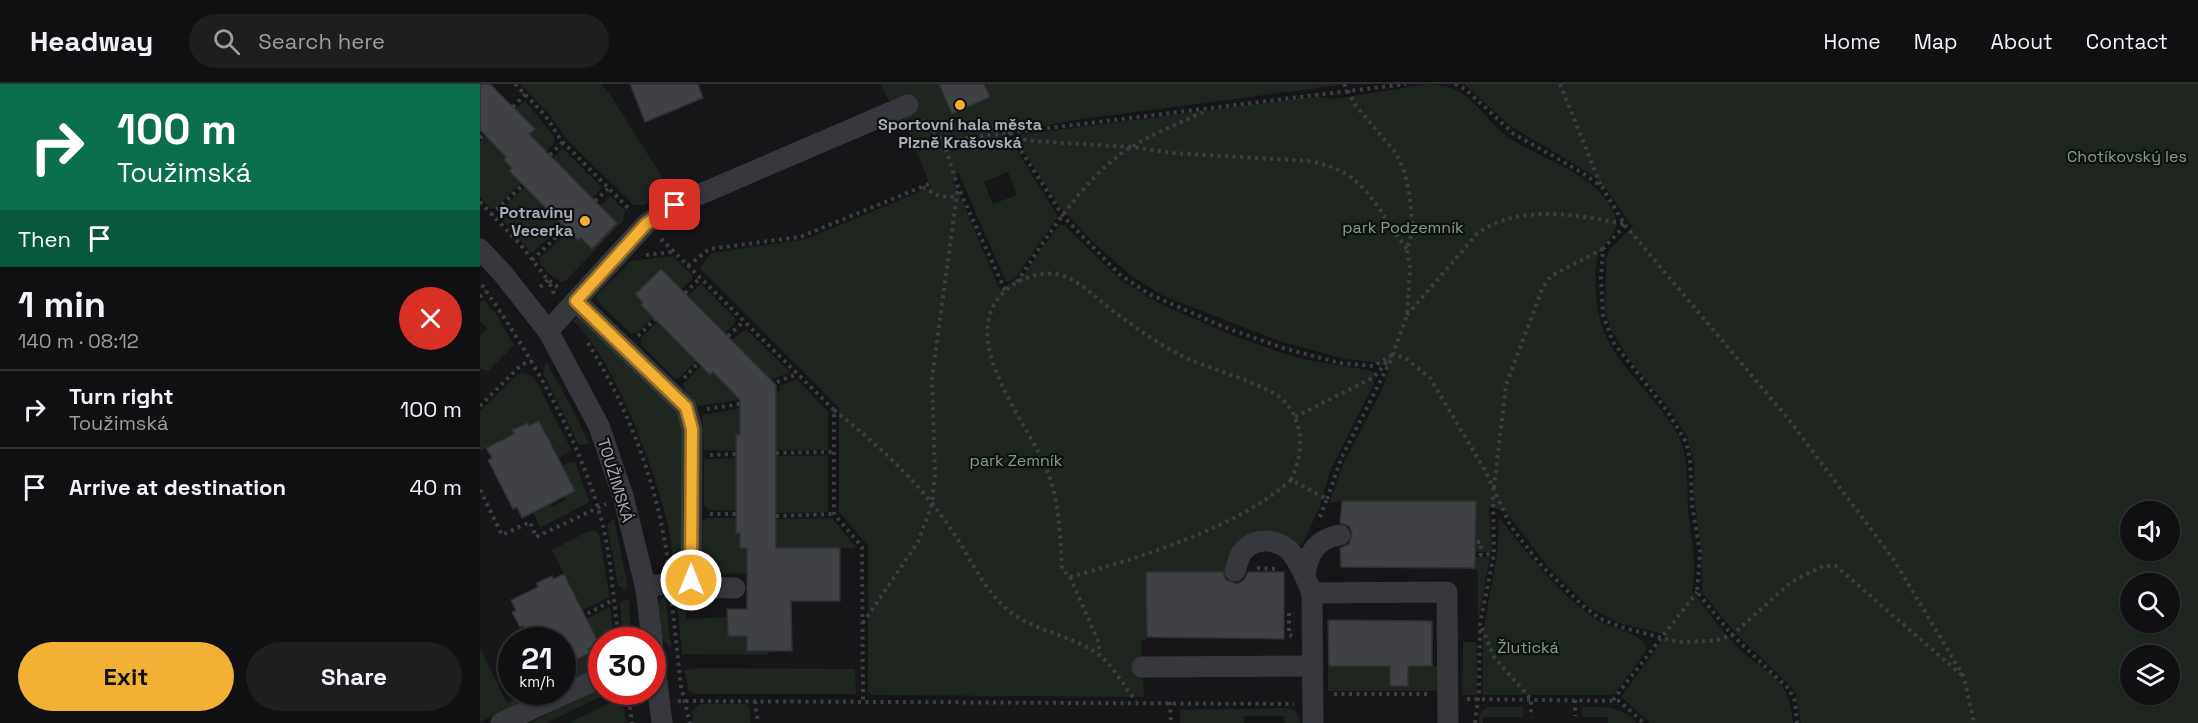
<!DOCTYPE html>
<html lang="en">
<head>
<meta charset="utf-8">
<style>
  body { margin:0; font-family:"Space Grotesk",sans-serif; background:#1e1e20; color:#f1f3f6; height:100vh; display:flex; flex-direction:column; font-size:22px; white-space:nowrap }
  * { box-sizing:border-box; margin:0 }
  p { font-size:20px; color:#9c9d9f }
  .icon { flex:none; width:33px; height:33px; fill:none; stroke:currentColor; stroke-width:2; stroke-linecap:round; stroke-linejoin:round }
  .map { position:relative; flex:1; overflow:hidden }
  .details { display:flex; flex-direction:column; background:#101012; width:480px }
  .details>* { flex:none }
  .guide { background:#0b6e4f; color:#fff; overflow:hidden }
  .fabs { position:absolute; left:1640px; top:417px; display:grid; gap:12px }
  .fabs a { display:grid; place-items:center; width:60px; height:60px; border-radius:50%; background:#101012; box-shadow:0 2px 4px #0004,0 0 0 2px #303032; font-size:30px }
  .speed { position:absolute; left:18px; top:543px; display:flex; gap:12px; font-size:30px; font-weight:700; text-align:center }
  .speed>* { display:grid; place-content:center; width:78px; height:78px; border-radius:50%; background:#101012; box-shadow:0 2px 4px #0004,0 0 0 2px #303032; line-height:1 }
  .speed small { font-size:15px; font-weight:400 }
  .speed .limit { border:9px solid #d22; background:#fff; color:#111 }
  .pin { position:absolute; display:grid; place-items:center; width:51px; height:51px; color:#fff; margin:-26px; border-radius:12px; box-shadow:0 3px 9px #0006 }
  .me { position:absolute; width:66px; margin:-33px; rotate:0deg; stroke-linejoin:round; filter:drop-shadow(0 0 4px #0008) }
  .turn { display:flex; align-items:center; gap:21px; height:126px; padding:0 18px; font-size:27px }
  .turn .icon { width:78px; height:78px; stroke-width:2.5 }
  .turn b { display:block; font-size:42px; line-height:51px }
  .then { display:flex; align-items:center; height:57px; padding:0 18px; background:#0003; gap:12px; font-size:22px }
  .round { display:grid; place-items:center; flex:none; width:63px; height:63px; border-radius:32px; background:#1e1e20 }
  .head { display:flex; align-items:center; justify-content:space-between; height:102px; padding:0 18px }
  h1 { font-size:36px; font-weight:700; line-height:45px }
  .cta { display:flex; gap:12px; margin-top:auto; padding:12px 18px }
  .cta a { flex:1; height:69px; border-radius:36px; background:#f2b134; color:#111; font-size:24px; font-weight:700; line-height:69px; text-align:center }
  .cta a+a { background:#1e1e20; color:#f1f3f6 }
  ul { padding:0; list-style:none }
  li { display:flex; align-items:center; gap:18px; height:78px; padding:0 18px; border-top:2px solid #303032 }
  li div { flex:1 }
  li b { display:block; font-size:22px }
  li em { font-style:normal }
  header { display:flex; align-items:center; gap:36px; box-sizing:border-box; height:84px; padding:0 30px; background:#101012; border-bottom:2px solid #303032 }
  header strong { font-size:28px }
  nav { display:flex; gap:33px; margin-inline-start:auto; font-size:21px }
  .search { width:420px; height:54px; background:#1e1e20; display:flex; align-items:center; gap:15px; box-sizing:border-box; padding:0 21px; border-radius:33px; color:#9c9d9f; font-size:22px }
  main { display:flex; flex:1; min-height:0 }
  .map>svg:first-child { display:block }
  .green { fill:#1e261f; fill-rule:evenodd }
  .building { fill:#404145; stroke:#303034; stroke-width:1.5 }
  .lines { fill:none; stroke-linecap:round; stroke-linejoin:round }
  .path { stroke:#3d3f44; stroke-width:4; stroke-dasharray:3 4.5; stroke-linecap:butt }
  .minor { stroke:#37383d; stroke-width:21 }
  .route-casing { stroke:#9d7322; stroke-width:15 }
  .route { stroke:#f2b134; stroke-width:10 }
  .poi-dot { fill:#f2b134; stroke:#111113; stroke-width:2 }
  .labels { text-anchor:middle; stroke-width:4.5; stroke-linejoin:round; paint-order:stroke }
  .poi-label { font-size:16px; font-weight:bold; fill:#a8adb8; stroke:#111113 }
  .park-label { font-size:16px; fill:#7fa381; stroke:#111113 }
  .street-label { font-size:16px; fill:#a8adb8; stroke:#111113 }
</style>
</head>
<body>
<header>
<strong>Headway</strong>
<div class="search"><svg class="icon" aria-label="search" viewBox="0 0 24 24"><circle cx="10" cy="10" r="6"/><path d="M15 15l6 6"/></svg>Search here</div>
<nav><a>Home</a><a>Map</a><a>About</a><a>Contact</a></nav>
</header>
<main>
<section class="details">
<div class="guide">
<div class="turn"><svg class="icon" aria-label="right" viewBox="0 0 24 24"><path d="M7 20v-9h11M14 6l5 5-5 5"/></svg><div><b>100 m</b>Toužimská</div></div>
<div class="then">Then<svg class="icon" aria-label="arrive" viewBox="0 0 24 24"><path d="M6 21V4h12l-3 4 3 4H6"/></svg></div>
</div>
<div class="head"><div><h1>1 min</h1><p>140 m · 08:12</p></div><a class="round" style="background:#d93025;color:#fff"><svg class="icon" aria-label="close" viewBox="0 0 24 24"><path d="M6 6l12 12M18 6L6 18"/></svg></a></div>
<ul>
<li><svg class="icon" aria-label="right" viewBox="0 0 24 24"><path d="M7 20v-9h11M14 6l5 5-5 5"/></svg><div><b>Turn right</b><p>Toužimská</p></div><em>100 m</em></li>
<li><svg class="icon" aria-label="arrive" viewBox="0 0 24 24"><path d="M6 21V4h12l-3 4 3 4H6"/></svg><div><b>Arrive at destination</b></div><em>40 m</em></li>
</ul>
<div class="cta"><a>Exit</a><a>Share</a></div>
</section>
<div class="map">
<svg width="1718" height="639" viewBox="0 0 1718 639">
  <rect width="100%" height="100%" fill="#161618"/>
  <g class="green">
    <polygon points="40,0 121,0 131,12 191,107 164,121 154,121 86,55 71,32"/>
    <path d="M401 0H868L596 36 526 49 578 132 535 195 526 198 478 88 474 98 520 206 544 190 579 141H584L641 196 679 219 749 250 817 274 893 287 894 300 850 387 839 425 821 462 809 455 755 466 745 488H666V556H661L664 613 391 611 388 607V462L359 428V324L220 184 231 169 326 155 451 103 423 34 408 15ZM528 88 537 111 513 120 504 98Z"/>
    <path d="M948 0C958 1 969 2 978 7 998 18 1010 40 1028 53 1059 75 1105 85 1127 117 1148 148 1129 147 1118 172 1113 185 1116 222 1120 235 1131 279 1174 309 1196 347 1209 369 1207 397 1208 422 1210 452 1218 477 1212 507 1226 524 1240 544 1254 559 1284 592 1308 586 1313 639H1170L1141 613 1186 551 1139 539 1110 524 1069 484 1026 428 1009 423 1012 468H995V417H862L849 419 864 378 900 310 910 284 891 278 864 275 800 257 683 212 649 190 616 161 579 122 540 62 537 51 824 14 842 13 854 15Z"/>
    <path d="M984 0H1718V639H1321L1316 610 1309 601 1257 551 1222 509 1221 464 1213 405 1214 377 1206 351 1188 323 1152 279 1131 246 1125 226 1126 175 1129 166 1152 143 1126 104 1112 91 1030 42ZM1650 428H1689V466H1650ZM1650 500H1689V538H1650ZM1650 572H1689V610H1650Z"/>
    <polygon points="45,17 75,54 74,59 66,67 49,50 54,45 35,25"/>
    <polygon points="6,52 29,70 24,76 32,84 29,87 41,99 16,124 11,125 0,113 0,58"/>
    <polygon points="81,66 84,66 122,103 113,114 73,74"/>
    <polygon points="45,103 83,141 52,169 18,132 18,128"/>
    <path d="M130 112 145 127 143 137 86 196 83 198C73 195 60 184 59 174L89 147 98 156 101 154 112 164 137 139 120 122Z"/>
    <polygon points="193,172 212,191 212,195 201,206 180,185 156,210 163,219 161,222 173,234 157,249 151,250 120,220 116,212 151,177"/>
    <polygon points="219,201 222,201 255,234 255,239 245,249 208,212"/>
    <polygon points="4,216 16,230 34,261 8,287 0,285 0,252 8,245 0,237 0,219"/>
    <path d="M100 230 194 324 202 340 201 480 194 486C192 473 192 458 189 445 176 389 135 275 93 237Z"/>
    <polygon points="177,238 186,247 189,244 216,277 199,294 195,295 161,261 161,254"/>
    <polygon points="266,245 310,288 291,296 252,256"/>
    <polygon points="67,279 95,330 109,360 99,361 63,289 64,282"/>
    <polygon points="221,282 230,291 233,288 260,316 218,322 205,306 203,300"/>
    <polygon points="42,289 54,293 91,365 86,370 75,376 72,362 59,337 49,342 47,339 33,346 34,350 0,367 0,327 37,291"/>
    <polygon points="317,295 348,328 348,366 296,366 296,308 301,306 299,302"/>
    <polygon points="260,324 260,350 256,351 257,367 224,366 222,331"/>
    <polygon points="348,371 348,428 296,429 296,372"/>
    <polygon points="256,374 256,427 229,426 224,421 224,375"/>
    <polygon points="90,378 95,378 109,418 60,444 53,428 70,420 72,423 86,416 84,413 94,407 82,382"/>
    <path d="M1019 433C1047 470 1076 506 1114 534 1131 547 1160 544 1167 566L1134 611H1002L1003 547 1017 471Z"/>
    <polygon points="134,434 148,504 145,505 138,502 127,441"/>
    <polygon points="226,434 256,434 260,449 260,464 267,464 267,490 223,489 222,438"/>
    <polygon points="352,434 377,464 296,464 296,435"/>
    <polygon points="109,447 115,447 119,450 130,513 103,526 72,466"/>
    <polygon points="995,473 1010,473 998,537 998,487 995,484"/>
    <polygon points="185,510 191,565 177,547 174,525"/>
    <polygon points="145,516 149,516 151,556 143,556 140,520"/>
    <polygon points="200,517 205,517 206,535 247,533 248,552 267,552 267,567 290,567 287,571 202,570 197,520"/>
    <polygon points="128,523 131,524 133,556 122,556 121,583 83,600 83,578 93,573 96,576 110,569 108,565 119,560 106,535"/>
    <polygon points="983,558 997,558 997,611 982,611"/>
    <polygon points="0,564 27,619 44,610 48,615 0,638"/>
    <polygon points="848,582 910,582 910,601 927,602 928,582 957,582 957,607 848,607"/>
    <polygon points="219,584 375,585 376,610 216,610 209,607 204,587"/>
    <polygon points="121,603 122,608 130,608 66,639 50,639"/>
    <polygon points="130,619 138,619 144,625 146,639 89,639"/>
    <polygon points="220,620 265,620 269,622 271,639 213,639 212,627"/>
    <polygon points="1008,623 1043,623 1043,633 1003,633 1003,639 999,639 999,630"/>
    <path d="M1102 623C1126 623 1140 622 1158 639H1128V633H1103Z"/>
    <path d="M809 624C816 627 820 631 820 639H805L804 632H764V639H700V626Z"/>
  </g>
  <g class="building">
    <polygon points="0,0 10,0 55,45 49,50 137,139 112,165 101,154 98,156 29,87 32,84 24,76 26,73 0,46"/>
    <polygon points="150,0 218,0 223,14 165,38"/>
    <polygon points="459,0 504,0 510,13 472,30"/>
    <polygon points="181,185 296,301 296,464 360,464 360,517 311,517 312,567 267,567 267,552 248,552 247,525 267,525 267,464 260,464 260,449 256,449 256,351 260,350 260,316 233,288 230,291 161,221 163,219 155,210"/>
    <polygon points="59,337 95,407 42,434 37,423 33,425 8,376 12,374 6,364 34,350 32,346 48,339 49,342"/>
    <polygon points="862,417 996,417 995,484 861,483 860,464 869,460 872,449 869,442 860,439"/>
    <polygon points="666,488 743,488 746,496 757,500 764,496 768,488 804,488 804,555 667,553"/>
    <polygon points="84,490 119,560 108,565 110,569 95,576 93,573 82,578 82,556 51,556 43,542 40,543 32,528 36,527 31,516 58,503 56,499 72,492 73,495"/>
    <polygon points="848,536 952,537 952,582 928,582 928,602 910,602 910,582 849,582"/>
  </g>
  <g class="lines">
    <g class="path">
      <polyline points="35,0 65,31 81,56 151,127"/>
      <polyline points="864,0 876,22 916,69 924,87 929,107 933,146 927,165 930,185 927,231 913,270 927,275 950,294 1006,388 1030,441 1059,479 1101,520 1119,534 1141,543 1198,558 1234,557 1252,551 1311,498 1343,482 1356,482 1484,593"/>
      <polyline points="975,0 985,5 1034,50 1101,88 1122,103 1145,141 1310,337 1414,476 1484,593 1494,639"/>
      <polyline points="1080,0 1121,102"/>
      <polyline points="33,23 45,10"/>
      <polyline points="443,36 463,57 478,103 525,206"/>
      <polyline points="529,48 583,132 639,190 669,210 744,243 803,264 860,279 894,282 913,270"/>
      <path d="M530 49 541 55 552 57 651 63 693 69 828 77C887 86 895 124 927 165"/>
      <polyline points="0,54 4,50"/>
      <polyline points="463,57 926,0"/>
      <polyline points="70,71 83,58"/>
      <polyline points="443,103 459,112 477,113"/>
      <polyline points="115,117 129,104"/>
      <polyline points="0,118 40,160 68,196 81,205"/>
      <polyline points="11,131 43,101"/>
      <polyline points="1145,141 1123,165 1121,194 1123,231 1133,258 1188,328 1206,358 1210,375 1212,421 1220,468 1217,508 1252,551 1309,605 1315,617 1317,639"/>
      <polyline points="181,155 354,326 354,430 382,463 383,616"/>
      <polyline points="166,171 193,168"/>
      <polyline points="52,176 86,144"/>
      <polyline points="208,182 229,165 320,153 449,100"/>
      <path d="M537 198C567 153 606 89 653 62 676 48 703 38 727 26"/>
      <path d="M2 201C52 273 99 353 122 438 132 476 133 518 139 556"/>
      <polyline points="60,203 68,196 75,212"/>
      <polyline points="205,209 220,194"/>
      <polyline points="0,213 6,207"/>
      <path d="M927 231 997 150C1038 119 1099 131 1144 140"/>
      <polyline points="158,252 175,235"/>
      <polyline points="248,252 264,237"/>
      <path d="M108 259C149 325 178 402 188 479"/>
      <polyline points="204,294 218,279"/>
      <polyline points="297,298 317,290"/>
      <polyline points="0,322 41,281 51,277"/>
      <polyline points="227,325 260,320"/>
      <path d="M354 326C398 361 437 396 469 442 489 470 502 505 529 527 556 548 593 551 619 571 634 582 644 603 656 617"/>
      <polyline points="815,333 894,293 910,274"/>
      <polyline points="296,369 354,368"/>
      <polyline points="230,371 257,370"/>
      <path d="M811 396C757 444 659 474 590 493L582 485C580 452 580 423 569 391 551 341 473 256 525 207 538 195 562 186 580 191 601 197 612 211 628 223 651 241 674 257 700 271 725 284 792 301 806 319 825 343 823 370 811 396L847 415 839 435"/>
      <polyline points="1014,404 1026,301 1063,203 1071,192 1123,165"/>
      <polyline points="0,406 22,451 50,438 56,453 126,420"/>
      <polyline points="847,415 861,375 913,272"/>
      <polyline points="230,430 257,430"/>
      <polyline points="296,432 354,430"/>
      <polyline points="997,458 1001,458 1001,471 1014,470"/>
      <polyline points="777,484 797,485"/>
      <polyline points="590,493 618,557 620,571"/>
      <polyline points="192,519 201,603 210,639"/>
      <polyline points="809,529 809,551 812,552"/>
      <polyline points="101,533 133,516"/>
      <polyline points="383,539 438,458 452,420 455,390 452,294 478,103"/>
      <polyline points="1002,544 1014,573 1051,615 1051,633"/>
      <polyline points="148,608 152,639"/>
      <polyline points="854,610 948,610"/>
      <polyline points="987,615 1139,617 1164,639"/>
      <polyline points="1095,616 1095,632"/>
      <polyline points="1133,616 1217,508"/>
      <polyline points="198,617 814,620"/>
      <polyline points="275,617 278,639"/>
      <polyline points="690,618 691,639"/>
      <polyline points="149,619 160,618"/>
      <polyline points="995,639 999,608 1000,540 1014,470 1013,412"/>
    </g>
    <g class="minor">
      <polyline points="0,165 24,191 68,247 119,342 143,412 166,505 172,556"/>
      <polyline points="96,217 206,323 212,345 211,496"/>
      <polyline points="68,247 166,140 195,121 428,21"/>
      <path d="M755 487C757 482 758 475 761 470 773 451 801 454 813 471 821 482 827 496 832 509"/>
      <path d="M825 492C828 469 836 455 860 451"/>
      <polyline points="165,503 211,496 221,503 255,504"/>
      <polyline points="172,558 182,639"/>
      <polyline points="662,583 833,582"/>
      <polyline points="21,639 122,593"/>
      <polyline points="833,639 832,509 967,508 968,639"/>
    </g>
  </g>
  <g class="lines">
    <g class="route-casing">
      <polyline id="route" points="195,121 166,140 96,217 206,323 212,345 211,496"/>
    </g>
    <use href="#route" class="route"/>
  </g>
  <g class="poi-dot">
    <circle cx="480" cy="21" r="6"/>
    <circle cx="105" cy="137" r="6"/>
  </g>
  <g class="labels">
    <g class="poi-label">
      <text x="480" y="46">Sportovní hala města<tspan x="480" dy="18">Plzně Krašovská</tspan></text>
      <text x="93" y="134" text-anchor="end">Potraviny<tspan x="93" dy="18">Vecerka</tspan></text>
    </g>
    <g class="park-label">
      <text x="1647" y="78">Chotíkovský les</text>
      <text x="923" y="149">park Podzemník</text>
      <text x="536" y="382">park Zemník</text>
      <text x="1048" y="569">Žlutická</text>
    </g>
    <g class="street-label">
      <text transform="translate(136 396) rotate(73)" y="6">TOUŽIMSKÁ</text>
    </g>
  </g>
</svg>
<div class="fabs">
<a><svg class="icon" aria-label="sound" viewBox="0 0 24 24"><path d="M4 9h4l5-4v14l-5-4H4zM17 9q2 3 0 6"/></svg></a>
<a><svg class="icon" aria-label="search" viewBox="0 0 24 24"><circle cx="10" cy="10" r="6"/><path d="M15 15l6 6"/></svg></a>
<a><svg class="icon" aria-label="layers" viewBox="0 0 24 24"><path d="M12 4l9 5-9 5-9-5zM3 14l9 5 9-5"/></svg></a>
</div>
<div class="speed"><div>21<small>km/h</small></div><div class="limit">30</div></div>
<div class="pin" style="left:195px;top:121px;background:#d93025"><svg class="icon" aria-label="arrive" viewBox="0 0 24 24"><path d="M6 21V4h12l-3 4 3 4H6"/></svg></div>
<svg class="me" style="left:211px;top:496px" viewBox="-20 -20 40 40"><circle r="17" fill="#f2b134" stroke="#fff" stroke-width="3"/><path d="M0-11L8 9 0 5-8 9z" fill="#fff"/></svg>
</div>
</main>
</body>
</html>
